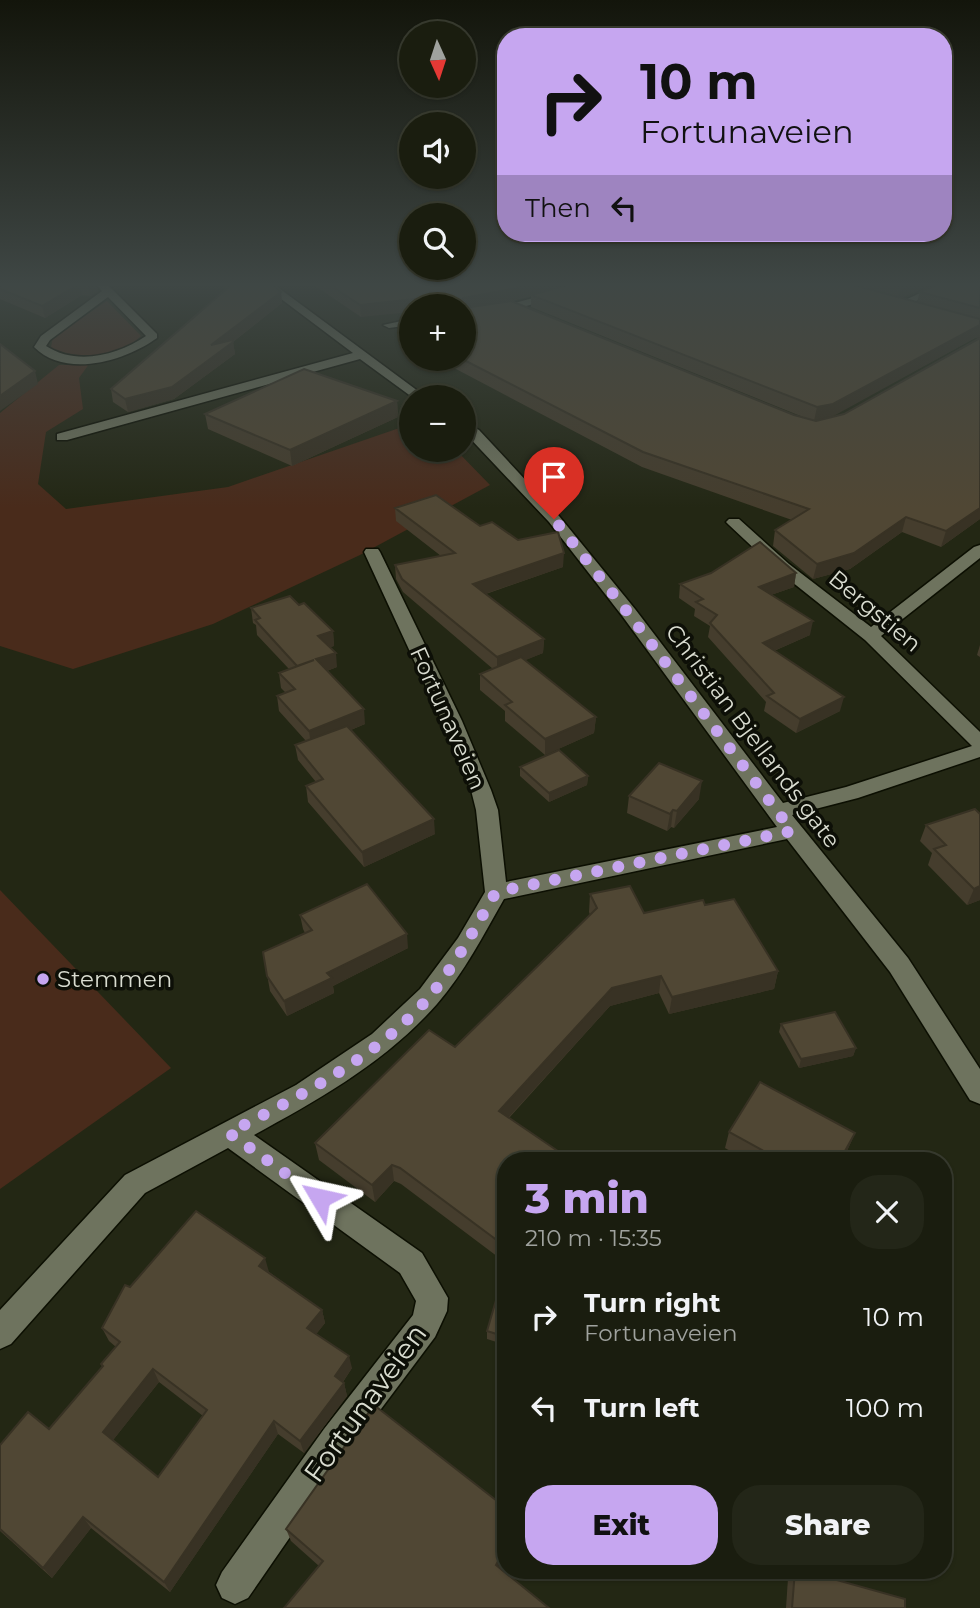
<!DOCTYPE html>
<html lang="en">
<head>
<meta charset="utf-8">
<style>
  body { margin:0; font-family:Montserrat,sans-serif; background:#232618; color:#f1f3f6; height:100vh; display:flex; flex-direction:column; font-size:26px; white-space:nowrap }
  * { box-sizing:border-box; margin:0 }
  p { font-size:23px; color:#9fa29e }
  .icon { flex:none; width:38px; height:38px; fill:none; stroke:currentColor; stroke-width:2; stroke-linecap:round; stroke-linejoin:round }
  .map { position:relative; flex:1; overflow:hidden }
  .panel { position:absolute; left:497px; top:1152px; width:455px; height:427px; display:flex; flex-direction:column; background:#1a1d0f; border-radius:28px; box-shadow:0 2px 5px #0004,0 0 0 2px #383b2f }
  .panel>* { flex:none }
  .top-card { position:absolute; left:497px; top:28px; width:455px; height:214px; border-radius:28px; box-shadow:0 2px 5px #0004,0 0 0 2px #383b2f; background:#c6a6f0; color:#111; overflow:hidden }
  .needle { width:46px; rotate:177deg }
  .tools { position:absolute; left:399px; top:21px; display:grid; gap:14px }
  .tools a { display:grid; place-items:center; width:77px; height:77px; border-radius:50%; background:#1a1d0f; box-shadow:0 2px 5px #0004,0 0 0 2px #383b2f; font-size:35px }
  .pin { position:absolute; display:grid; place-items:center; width:60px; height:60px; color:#fff; margin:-72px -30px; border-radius:50% 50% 50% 0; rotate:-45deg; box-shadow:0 0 7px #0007 }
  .pin .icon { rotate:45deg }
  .me { position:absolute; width:77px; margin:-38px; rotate:306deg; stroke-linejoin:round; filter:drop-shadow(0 0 5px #0008) }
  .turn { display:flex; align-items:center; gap:24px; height:147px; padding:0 28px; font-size:32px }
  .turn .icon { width:91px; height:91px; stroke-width:2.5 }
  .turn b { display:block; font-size:49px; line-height:60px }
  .then { display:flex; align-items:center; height:66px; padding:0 28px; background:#0003; gap:14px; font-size:26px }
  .round { display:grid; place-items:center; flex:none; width:74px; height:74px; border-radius:28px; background:#232618 }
  .headline { display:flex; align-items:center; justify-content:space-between; height:119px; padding:0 28px }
  h1 { font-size:42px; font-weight:800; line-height:52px; color:#c6a6f0 }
  .action { display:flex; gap:14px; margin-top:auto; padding:14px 28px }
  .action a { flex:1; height:80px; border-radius:28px; background:#c6a6f0; color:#111; font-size:28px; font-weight:800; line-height:80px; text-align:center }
  .action a+a { background:#232618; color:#f1f3f6 }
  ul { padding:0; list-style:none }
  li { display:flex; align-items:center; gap:21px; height:91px; padding:0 28px }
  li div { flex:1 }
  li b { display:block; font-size:26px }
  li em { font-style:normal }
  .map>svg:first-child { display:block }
  .green { fill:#492b1b }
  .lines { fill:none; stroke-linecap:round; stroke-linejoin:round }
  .street-casing { stroke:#0c0f02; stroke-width:3 }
  .street { fill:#6e735e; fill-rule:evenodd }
  .wall { fill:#453d2d; fill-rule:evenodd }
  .shaded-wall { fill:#383224 }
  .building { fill:#504734; stroke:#383224; stroke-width:2; fill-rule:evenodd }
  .route { stroke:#c6a6f0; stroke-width:12; stroke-dasharray:0 21.6 }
  .poi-dot { fill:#c6a6f0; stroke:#0d0f07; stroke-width:2.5 }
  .labels { text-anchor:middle; stroke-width:7; stroke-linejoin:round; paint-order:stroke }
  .street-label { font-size:23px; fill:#d9dcd0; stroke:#0d0f07 }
  .poi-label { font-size:23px; fill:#d9dcd0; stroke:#0d0f07; text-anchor:start }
  .near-street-label { font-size:28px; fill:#d9dcd0; stroke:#0d0f07 }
</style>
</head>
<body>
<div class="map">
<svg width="980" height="1608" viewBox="0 0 980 1608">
  <rect width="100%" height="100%" fill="#232714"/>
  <g class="green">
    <path d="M107 301 141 336C120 357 76 361 51 347L53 337Z"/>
    <polygon points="89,364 79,378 83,409 46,432 38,484 66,509 228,487 411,424 411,450 456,450 490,485 360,555 213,624 73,669 0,646 0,413 59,365"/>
    <polygon points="0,890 171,1068 0,1189"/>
  </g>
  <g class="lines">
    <g class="street-casing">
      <g id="street">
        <path d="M95 283H106L157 334V338C125 361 66 379 34 347L41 336 102 291ZM108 297 146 336C118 355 77 366 46 346L50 340Z"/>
        <polygon points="260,283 272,283 426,397 412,397 360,359 67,440 57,440 57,434 353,353"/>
        <polygon points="588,283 605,283 516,309 464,319 464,313 511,304"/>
        <polygon points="942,283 956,283 903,307 894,305"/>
        <polygon points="411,319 411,325 389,328 383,325"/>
        <path d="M464 422 479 430 559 516 635 609 783 803 846 787 972 746 865 640 777 570 729 525 726 522 729 519H739L789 564 871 627 974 547 980 545V558L881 636 980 732V757L858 798 792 815 908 958 980 1069V1104L970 1100 890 972 787 839 504 899C484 934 464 973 437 1004 387 1061 320 1099 254 1135L422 1253 448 1298 447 1311 435 1337 348 1453 248 1598 235 1604 222 1598 216 1585 222 1572 324 1429 413 1315 416 1301 400 1273 228 1148 145 1193 11 1344 0 1349V1310L125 1175 296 1085 372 1034 420 989 458 938 485 892 476 810 471 790 442 721 364 552 366 549H378L380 552 462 721 491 790 498 810 506 882 777 827 623 617 549 522 464 432Z"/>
      </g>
    </g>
    <use href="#street" class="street"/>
  </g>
  <g class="wall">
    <polygon points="0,283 96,283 98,291 90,296 82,295 45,318 0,299"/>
    <polygon points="221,283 271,283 281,292 282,303 233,342 235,354 174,399 128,412 113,402 111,389 226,289"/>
    <path d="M311 283H935L901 298 917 302 920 292 980 283V337L975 338 830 417 980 519 941 547 902 532 850 569 813 579 773 546 775 530 792 520 642 467 437 359H464V306H411L361 317ZM531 296V307L808 419 794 415 512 301Z"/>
    <polygon points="397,401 398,417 292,466 208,429 205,414"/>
    <polygon points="395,508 480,526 518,540 563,567 486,594 544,639 543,653 525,660 596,717 594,733 545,755 505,721 505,711 480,690 480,674 493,669 403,592 396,579 395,565 441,556 396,521"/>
    <polygon points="796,573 794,587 771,595 810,635 774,651 840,711 796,733 764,711 766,702 708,637 710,626 694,616 695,609 679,598 680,584"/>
    <polygon points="299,605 333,631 334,646 330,647 337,667 327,671 365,724 351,730 435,834 364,867 308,802 306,786 316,782 298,760 295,745 306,741 279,711 277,696 286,693 281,688 279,673 289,669 257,635 256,625 253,623 251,608"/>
    <polygon points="980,645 980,657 977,655"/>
    <polygon points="520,767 588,776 587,785 549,802 520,776"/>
    <polygon points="629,796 699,799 674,828 671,827 667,831 627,813"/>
    <polygon points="980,814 980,900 967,905 928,865 932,853 920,841 926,825"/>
    <polygon points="590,894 644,913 705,905 778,971 774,989 669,1014 659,993 610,1006 509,1118 506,1160 506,1263 401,1184 394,1181 375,1202 319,1160 315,1143 455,1047 590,915 589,912"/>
    <polygon points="300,915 408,948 333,986 334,993 287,1016 270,991 263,952 305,933 303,929"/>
    <polygon points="781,1024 856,1048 853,1056 799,1068 779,1032"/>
    <polygon points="729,1132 855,1133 843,1160 746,1160 725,1148"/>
    <path d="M269 1272 322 1310 325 1323 316 1334 352 1368 343 1382 344 1383 347 1396 304 1453 278 1434 170 1592 91 1528 52 1578 0 1531V1445L49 1429 102 1367 101 1364 116 1347 109 1341 102 1328 130 1287ZM159 1382 203 1416 158 1477 113 1440Z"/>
    <polygon points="506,1274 506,1345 487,1339 487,1331"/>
    <polygon points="506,1508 506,1558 500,1568 319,1566 291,1541 286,1529"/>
    <polygon points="793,1570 801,1570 905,1608 786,1608 788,1578"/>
  </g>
  <g class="shaded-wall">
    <polygon points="91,283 96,283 98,291 90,296 88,285"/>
    <polygon points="535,283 578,283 510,301 464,310 464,306 462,306 463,298"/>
    <polygon points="911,283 935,283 898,299 901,287"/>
    <polygon points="79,284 82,295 45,318 42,306"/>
    <polygon points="281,292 282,303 220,352 233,342 235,354 174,399 128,412 125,399 211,345"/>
    <polygon points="434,297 434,306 411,306 411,312 361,317 360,305"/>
    <polygon points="978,325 980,325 980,337 975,338 830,418 814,421 817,407"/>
    <polygon points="35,371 38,384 0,411 0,396"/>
    <polygon points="397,401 398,417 292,466 290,450"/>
    <polygon points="980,508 980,519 941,547 946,531"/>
    <polygon points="906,517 902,532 850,569 813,579 817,564"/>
    <polygon points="564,553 563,567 473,598 473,584"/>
    <polygon points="796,573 794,587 756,600 759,587"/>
    <polygon points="813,621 810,635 760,657 763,643"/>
    <polygon points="333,631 334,646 320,651 318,636"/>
    <polygon points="544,639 543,653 497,672 497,657"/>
    <polygon points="336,653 337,667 318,674 316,659"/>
    <polygon points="844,697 840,711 796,733 800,719"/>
    <polygon points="364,709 365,724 311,746 309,731"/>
    <polygon points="596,717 594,733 545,755 545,739"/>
    <polygon points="588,776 587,785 549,802 549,793"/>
    <polygon points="702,781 699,799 674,828 677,811"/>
    <polygon points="673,810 671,827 667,831 670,814"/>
    <polygon points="434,819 435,834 364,867 362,852"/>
    <polygon points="980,886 980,900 967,905 974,889"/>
    <polygon points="407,934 408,948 333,986 334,993 287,1016 284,1001 327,973"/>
    <polygon points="778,971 774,989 669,1014 672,997"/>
    <polygon points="661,976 659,993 610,1006 499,1128 499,1111 612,988"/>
    <polygon points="856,1048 853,1056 799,1068 801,1059"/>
    <polygon points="855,1133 843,1160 840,1160"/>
    <polygon points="392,1165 394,1181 375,1202 372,1185"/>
    <polygon points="265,1258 269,1272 263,1280 259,1266"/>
    <polygon points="322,1310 325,1323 311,1341 307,1328"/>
    <polygon points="349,1356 352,1368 338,1389 335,1376"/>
    <polygon points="153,1369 159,1382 110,1444 103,1432"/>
    <polygon points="344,1383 347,1396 304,1453 300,1441"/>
    <polygon points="274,1421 278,1434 170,1592 164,1582"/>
    <polygon points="83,1517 91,1528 52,1578 43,1568"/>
    <polygon points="506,1547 506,1558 495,1576 496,1565"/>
  </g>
  <g class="building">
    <polygon points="0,283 91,283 88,285 79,284 42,306 0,289"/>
    <polygon points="228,283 271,283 281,292 211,345 232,340 233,342 172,387 125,399 111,389 230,286"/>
    <polygon points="327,283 535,283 511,289 463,298 462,306 430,306 434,297 360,305"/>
    <polygon points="574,283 846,283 980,319 980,325 833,404 817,407 531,295"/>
    <polygon points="885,283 911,283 901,287"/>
    <polygon points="940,283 980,283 980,308 920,292"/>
    <polygon points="511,301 794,415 816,421 844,414 980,338 980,508 946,531 906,517 854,553 817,564 775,530 809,509 643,452 462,359 464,359 464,308"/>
    <polygon points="0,344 35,371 0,396"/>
    <polygon points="304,369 397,401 290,450 205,414"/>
    <polygon points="436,495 480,526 492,522 518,540 558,532 564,553 473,584 544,639 497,657 402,579 395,565 455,553 395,508"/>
    <polygon points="760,542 796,573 759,587 813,621 763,643 844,697 800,719 767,696 774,693 710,623 717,615 696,602 703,599 680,584 711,573"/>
    <polygon points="290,596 299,605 304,603 333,631 318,636 336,653 316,659 364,709 309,731 277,696 295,689 279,673 314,660 297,666 255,620 260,618 251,608"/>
    <polygon points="521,657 596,717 545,739 505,705 512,702 480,674"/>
    <polygon points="347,726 434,819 362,852 306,786 323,779 295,745"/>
    <polygon points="559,750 588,776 549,793 520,767"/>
    <polygon points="659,763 702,781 677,811 673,810 670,814 629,796"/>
    <polygon points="975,809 980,814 980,886 974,889 934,849 946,845 926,825"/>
    <polygon points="367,884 407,934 327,973 332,978 284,1001 267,976 263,952 312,930 300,915"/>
    <polygon points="630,886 644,913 703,900 705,905 734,899 778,971 672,997 661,976 612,988 499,1111 571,1160 506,1160 506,1247 400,1168 392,1165 372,1185 315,1143 429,1030 455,1047 597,908 590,894"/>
    <polygon points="835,1012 856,1048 801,1059 781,1024"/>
    <polygon points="760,1082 855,1133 840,1160 780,1160 729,1132"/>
    <path d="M196 1211 265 1258 259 1266 322 1310 307 1328 349 1356 335 1376 344 1383 300 1441 274 1421 164 1582 83 1517 43 1568 0 1529V1445L28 1412 49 1429 103 1366 101 1364 120 1342 102 1328 125 1285 130 1287ZM153 1369 207 1410 158 1477 103 1432Z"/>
    <polygon points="504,1273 506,1274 506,1337 487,1331"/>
    <polygon points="374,1405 506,1508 506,1547 496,1565 549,1608 284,1608 323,1561 286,1529"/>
    <polygon points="795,1570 801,1570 905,1599 905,1608 792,1608"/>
  </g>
  <linearGradient id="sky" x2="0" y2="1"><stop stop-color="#13150b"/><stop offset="0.56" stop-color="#3f4745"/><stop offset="1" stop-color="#3f4745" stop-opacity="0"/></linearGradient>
  <rect width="980" height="508" fill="url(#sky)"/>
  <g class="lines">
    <path class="route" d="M320 1198 229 1133C299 1096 377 1058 430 996 456 964 475 928 496 892L792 831 629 614 554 519"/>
  </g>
  <circle class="poi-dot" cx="43" cy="979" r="7"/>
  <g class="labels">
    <g class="street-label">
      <text transform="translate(875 611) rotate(40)" y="8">Bergstien</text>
      <text transform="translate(448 718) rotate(66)" y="8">Fortunaveien</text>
      <text transform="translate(753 736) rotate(53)" y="8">Christian Bjellands gate</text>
    </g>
    <g class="poi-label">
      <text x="57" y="987">Stemmen</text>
    </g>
    <g class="near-street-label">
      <text transform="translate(365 1403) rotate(-54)" y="10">Fortunaveien</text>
    </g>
  </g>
</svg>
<div class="tools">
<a><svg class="needle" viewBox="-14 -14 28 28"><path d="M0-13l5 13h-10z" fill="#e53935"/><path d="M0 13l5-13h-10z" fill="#9fa29e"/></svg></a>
<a><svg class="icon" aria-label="sound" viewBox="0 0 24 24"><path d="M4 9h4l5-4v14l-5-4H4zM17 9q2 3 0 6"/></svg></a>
<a><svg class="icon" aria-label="search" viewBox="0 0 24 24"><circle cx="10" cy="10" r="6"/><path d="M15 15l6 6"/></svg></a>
<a>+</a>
<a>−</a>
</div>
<div class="pin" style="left:554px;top:519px;background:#d93025"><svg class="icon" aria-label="arrive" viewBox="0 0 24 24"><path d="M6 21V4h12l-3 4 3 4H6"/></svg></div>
<svg class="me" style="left:320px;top:1198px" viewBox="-20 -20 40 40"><path d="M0-17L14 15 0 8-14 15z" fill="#c6a6f0" stroke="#fff" stroke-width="4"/></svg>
<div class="top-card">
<div class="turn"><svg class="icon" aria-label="right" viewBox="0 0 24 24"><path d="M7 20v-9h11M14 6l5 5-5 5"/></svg><div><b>10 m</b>Fortunaveien</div></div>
<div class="then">Then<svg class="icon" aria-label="left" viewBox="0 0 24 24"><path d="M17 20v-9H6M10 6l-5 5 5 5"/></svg></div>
</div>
<section class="panel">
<div class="headline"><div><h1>3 min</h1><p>210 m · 15:35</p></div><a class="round"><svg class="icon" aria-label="close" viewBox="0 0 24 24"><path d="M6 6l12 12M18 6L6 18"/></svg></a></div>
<ul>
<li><svg class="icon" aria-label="right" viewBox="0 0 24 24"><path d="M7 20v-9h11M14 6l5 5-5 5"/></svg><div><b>Turn right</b><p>Fortunaveien</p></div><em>10 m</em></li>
<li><svg class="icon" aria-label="left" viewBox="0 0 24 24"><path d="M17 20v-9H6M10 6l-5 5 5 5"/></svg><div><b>Turn left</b></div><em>100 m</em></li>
</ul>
<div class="action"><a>Exit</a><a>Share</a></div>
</section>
</div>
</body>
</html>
